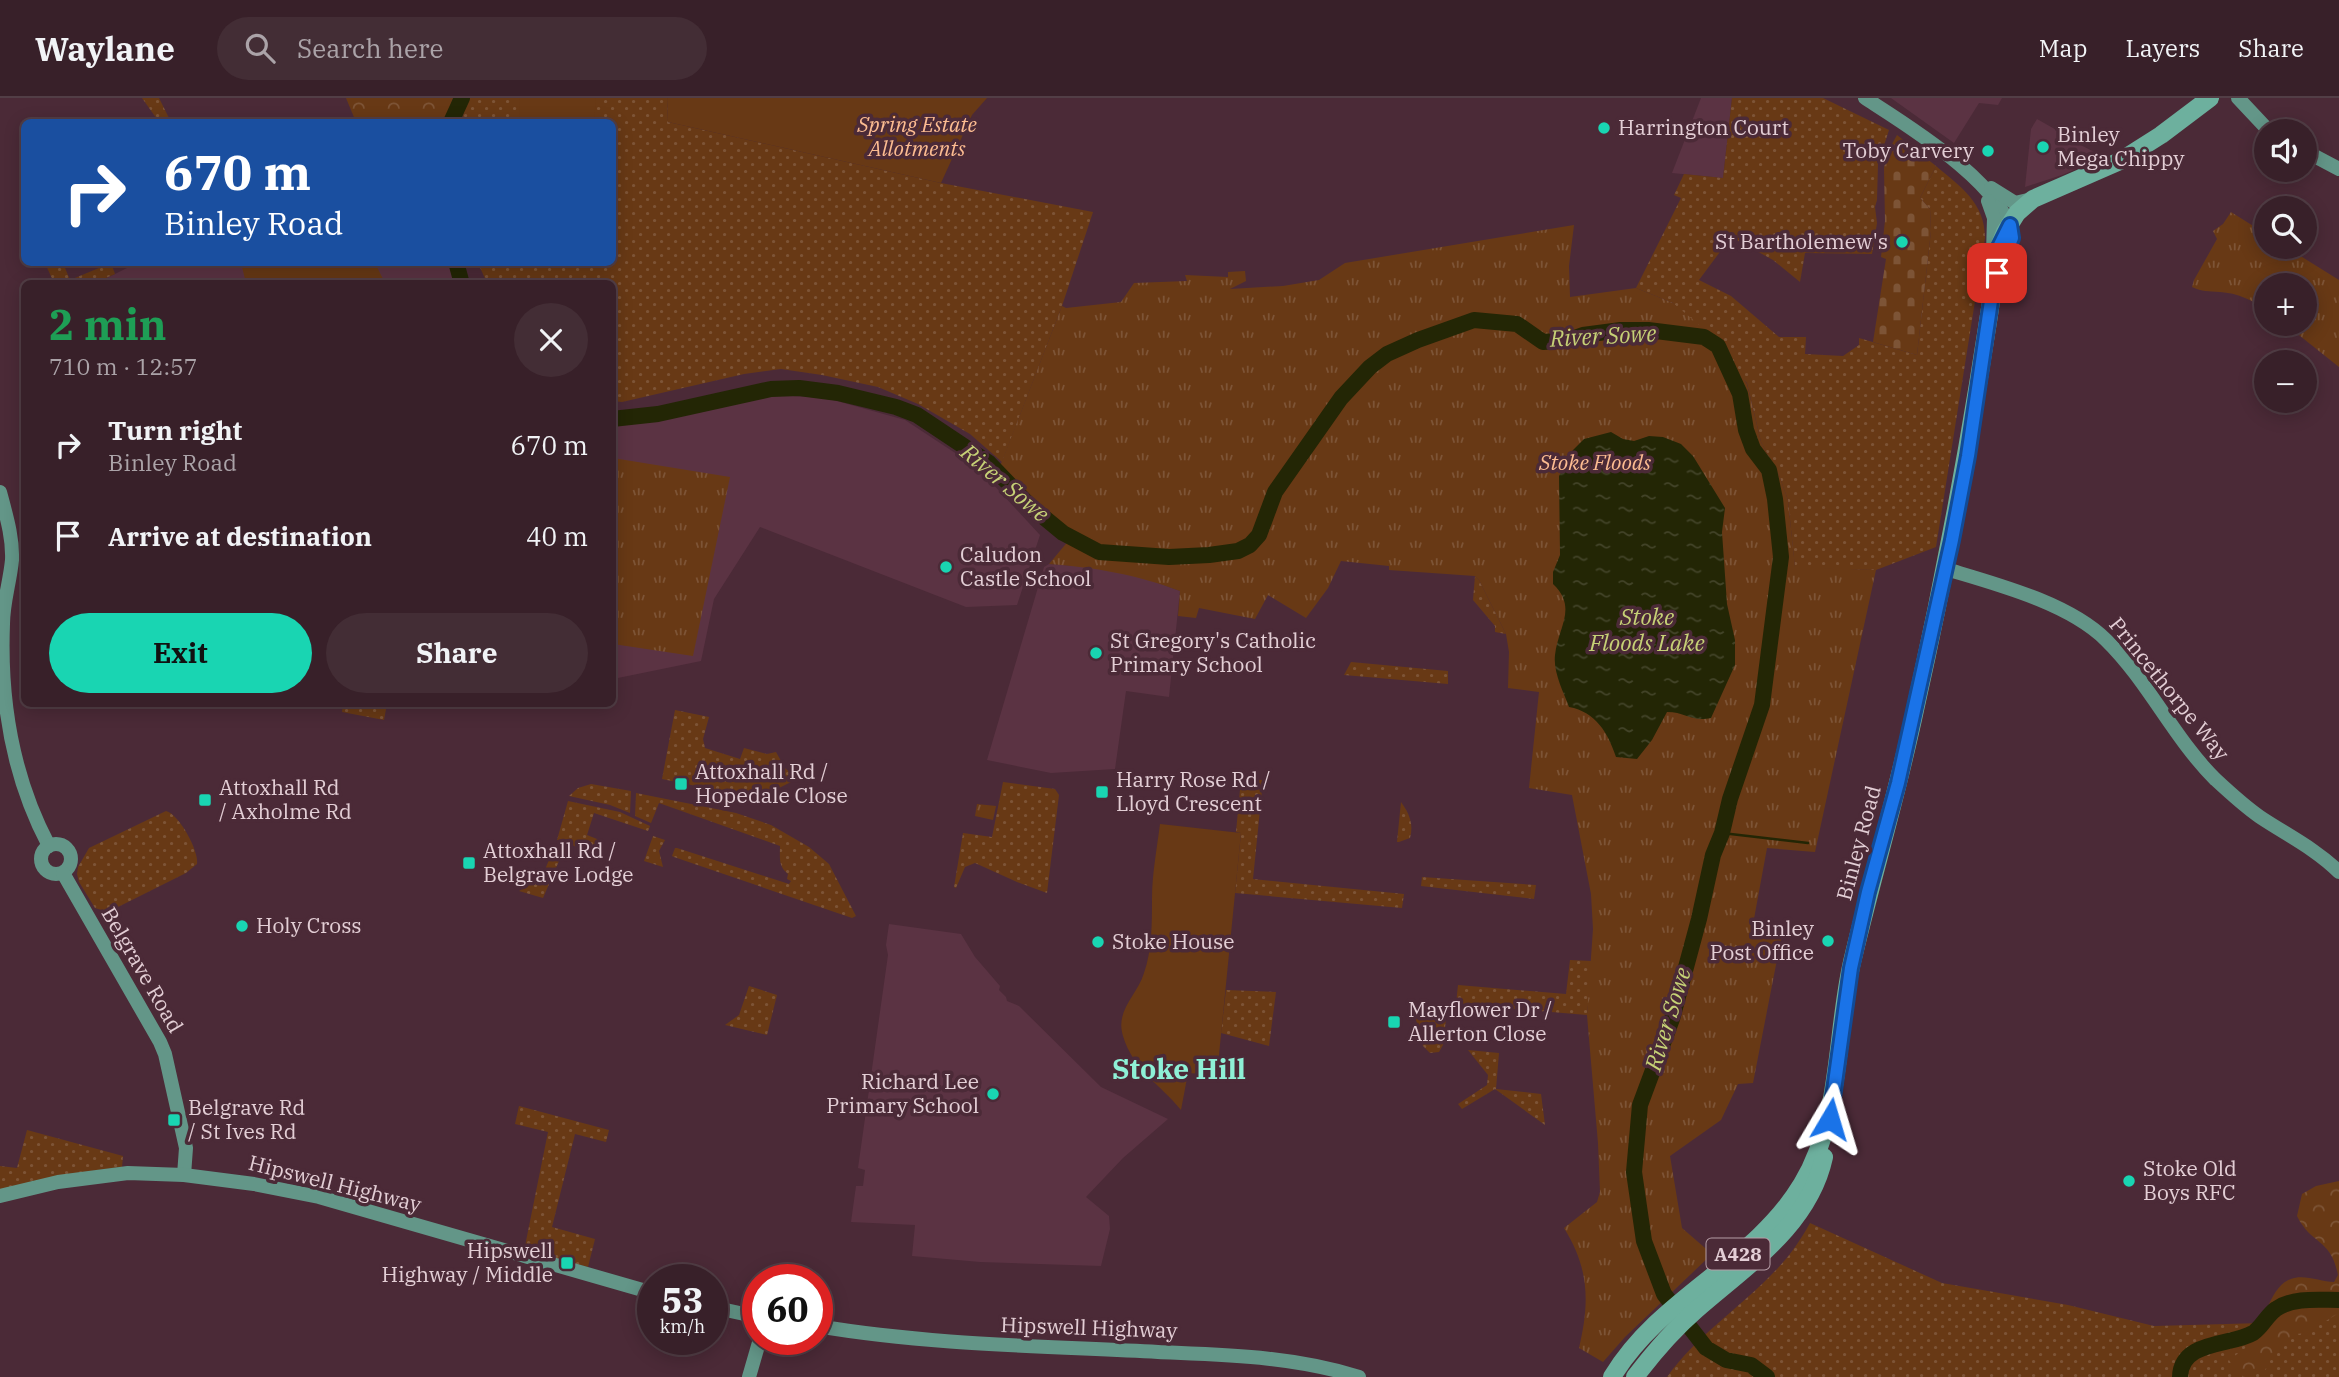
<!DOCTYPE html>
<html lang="en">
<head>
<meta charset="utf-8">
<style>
  body { margin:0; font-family:"IBM Plex Serif",serif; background:#432d35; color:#f1f3f6; height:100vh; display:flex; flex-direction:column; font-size:26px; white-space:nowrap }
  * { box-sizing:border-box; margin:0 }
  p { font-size:23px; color:#aba3a8 }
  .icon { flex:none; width:38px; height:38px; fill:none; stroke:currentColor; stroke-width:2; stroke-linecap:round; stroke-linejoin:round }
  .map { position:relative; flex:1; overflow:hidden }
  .sheet { position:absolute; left:21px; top:182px; width:595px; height:427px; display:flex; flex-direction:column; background:#382029; border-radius:10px; box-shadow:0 4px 18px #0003,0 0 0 2px #523e46 }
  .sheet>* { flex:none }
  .banner { position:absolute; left:21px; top:21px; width:595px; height:147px; border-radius:10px; box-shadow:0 4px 18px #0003,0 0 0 2px #523e46; background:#1a4fa0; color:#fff; overflow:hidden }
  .buttons { position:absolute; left:2254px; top:21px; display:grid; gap:14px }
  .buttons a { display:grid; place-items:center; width:63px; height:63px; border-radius:50%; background:#382029; box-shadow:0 4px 18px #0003,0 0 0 2px #523e46; font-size:35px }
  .speed { position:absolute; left:637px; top:1166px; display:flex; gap:14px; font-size:35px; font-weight:700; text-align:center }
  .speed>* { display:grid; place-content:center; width:91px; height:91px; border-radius:50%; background:#382029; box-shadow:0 4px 18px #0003,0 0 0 2px #523e46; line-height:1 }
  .speed small { font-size:18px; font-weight:400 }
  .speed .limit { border:10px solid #d22; background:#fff; color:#111 }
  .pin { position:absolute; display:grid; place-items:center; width:60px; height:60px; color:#fff; margin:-30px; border-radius:14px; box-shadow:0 4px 10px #0006 }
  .me { position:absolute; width:77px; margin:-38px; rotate:7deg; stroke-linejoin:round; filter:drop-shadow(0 0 5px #0008) }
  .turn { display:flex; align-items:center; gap:24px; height:147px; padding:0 28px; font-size:32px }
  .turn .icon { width:91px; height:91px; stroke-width:2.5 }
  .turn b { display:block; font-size:49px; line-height:60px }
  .round { display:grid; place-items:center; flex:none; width:74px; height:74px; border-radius:37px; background:#432d35 }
  .head { display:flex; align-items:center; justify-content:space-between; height:119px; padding:0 28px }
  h1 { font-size:42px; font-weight:700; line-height:52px; color:#1e9e55 }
  .cta { display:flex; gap:14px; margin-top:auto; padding:14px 28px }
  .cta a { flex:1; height:80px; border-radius:42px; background:#19d5b2; color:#111; font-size:28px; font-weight:700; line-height:80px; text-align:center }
  .cta a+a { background:#432d35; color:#f1f3f6 }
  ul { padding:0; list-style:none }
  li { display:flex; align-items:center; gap:21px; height:91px; padding:0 28px }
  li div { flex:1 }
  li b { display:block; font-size:26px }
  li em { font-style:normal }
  header { display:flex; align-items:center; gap:42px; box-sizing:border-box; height:98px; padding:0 35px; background:#382029; border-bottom:2px solid #523e46 }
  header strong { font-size:33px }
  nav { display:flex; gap:38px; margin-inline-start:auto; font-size:24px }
  .search { width:490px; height:63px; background:#432d35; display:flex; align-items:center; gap:18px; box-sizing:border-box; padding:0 24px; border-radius:38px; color:#aba3a8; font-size:26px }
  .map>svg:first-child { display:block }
  .built { fill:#5b3343 }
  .grass { fill:url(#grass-dots) }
  .forest { fill:url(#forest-crowns) }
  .cemetery { fill:url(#cemetery-stones) }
  .park { fill:url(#park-tufts) }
  .garden { fill:#683915 }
  .water { fill:url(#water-ripples) }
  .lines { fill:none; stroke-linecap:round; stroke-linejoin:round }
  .stream { stroke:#232605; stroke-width:2.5 }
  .river { stroke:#232605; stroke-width:16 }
  .secondary { stroke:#639688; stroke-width:14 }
  .primary { stroke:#6db09e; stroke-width:18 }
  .route-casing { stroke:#114b97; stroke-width:18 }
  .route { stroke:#1a73e8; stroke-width:12 }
  .poi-dot { fill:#19d5b2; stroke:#4b2a37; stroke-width:2.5 }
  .labels { text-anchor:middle; stroke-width:7; stroke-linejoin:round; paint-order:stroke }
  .shield { fill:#4b2a37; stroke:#b59da6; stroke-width:2 }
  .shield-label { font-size:19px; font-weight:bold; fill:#e3ced5 }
  .park-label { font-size:21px; font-style:italic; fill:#fcbc91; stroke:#4b2a37 }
  .poi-label { font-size:21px; fill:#e3ced5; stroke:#4b2a37; text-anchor:start }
  .street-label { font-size:21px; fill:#e3ced5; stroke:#4b2a37 }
  .water-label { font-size:23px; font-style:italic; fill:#c6d176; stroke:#4b2a37 }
  .district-label { font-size:28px; font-weight:bold; fill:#8ef0d6; stroke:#4b2a37 }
</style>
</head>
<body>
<header>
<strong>Waylane</strong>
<div class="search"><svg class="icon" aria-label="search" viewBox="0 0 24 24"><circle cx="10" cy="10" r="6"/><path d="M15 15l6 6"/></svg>Search here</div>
<nav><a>Map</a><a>Layers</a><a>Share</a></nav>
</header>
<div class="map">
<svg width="2339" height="1279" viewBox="0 0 2339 1279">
  <defs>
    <pattern id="grass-dots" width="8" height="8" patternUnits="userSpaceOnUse" patternTransform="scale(1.75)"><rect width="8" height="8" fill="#683915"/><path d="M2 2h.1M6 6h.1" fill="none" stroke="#7d5436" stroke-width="1.8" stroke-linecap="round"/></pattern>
    <pattern id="forest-crowns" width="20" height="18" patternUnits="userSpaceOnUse" patternTransform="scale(1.75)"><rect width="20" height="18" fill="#683915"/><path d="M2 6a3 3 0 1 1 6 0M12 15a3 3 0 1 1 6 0" fill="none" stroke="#7d5436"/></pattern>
    <pattern id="cemetery-stones" width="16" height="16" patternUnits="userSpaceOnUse" patternTransform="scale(1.75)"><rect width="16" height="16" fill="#683915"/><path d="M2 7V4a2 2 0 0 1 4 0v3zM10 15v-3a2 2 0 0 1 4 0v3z" fill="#7d5436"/></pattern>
    <pattern id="park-tufts" width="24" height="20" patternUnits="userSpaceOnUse" patternTransform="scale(1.75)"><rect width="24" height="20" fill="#683915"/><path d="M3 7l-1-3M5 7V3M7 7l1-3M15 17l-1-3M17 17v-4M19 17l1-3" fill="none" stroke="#7d5436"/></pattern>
    <pattern id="water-ripples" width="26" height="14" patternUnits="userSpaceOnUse" patternTransform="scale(1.75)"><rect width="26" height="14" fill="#232605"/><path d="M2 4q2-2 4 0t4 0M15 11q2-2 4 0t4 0" fill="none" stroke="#434429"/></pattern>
  </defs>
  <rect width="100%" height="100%" fill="#4b2a37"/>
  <g class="built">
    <polygon points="1701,0 1732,0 1723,80 1672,75"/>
    <polygon points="1891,0 2002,0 1998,7 1979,5 1954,45"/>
    <polygon points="2037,21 2060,34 2063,28 2071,33 2067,40 2104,59 2062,77 2025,89 2031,31"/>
    <polygon points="139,164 448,165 455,185 95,186"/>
    <polygon points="778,297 826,300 905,322 978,370 1040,437 1017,507 966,509 760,429 714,501 701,563 613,581 612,329"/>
    <polygon points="1049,466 1091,469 1140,478 1180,493 1169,599 1126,593 1115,671 1051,675 987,662 1044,469"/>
    <polygon points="889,826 961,836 975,859 1000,888 999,892 1006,899 1007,903 1019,908 1101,989 1168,1021 1123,1060 1086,1099 1109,1118 1110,1131 1101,1168 980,1164 912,1158 915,1127 851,1124 856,1088 863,1088 865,1072 858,1070 888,857 886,847"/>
  </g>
  <g class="grass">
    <polygon points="142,0 159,0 171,24 159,24"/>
    <polygon points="468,0 667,0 668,24 941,85 1093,114 1062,208 1002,364 970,336 918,306 878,289 822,277 781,271 744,276 622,304 613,303 612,186 487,185 478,165 612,164 612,24 461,24"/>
    <path d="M1732 0H1823L1889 32 1878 66 1877 102 1875 109 1877 125 1872 156 1805 155 1800 184 1773 162 1731 139 1699 182 1731 198 1779 239H1806L1805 256 1843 258 1859 247V240L1917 257 1931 133 1930 111 1920 100 1936 68C1961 89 1985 105 1985 140L1936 449 1876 472 1795 470 1788 402 1779 377 1761 344 1747 285 1673 205 1636 190 1681 100 1674 97 1684 76 1723 80Z"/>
    <polygon points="45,165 53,165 54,167 63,165 70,182 111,165 115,176 95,185 54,185"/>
    <polygon points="1475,478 1479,482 1506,536 1495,534 1495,528 1473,502"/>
    <polygon points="1351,564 1448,573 1448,586 1344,577"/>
    <polygon points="343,606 387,606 384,622 342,614"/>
    <polygon points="675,612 709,619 703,641 705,650 740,661 744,650 767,656 776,654 785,670 797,681 763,698 750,699 662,681"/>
    <polygon points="1241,681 1263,682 1253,781 1404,796 1402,810 1235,795 1241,735 1236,734"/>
    <polygon points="1003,684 1055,691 1059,697 1047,795 1017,784 975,765 965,769 956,790 954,789 963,735 992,739"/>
    <polygon points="591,686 631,693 630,715 610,707 569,698 578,690"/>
    <path d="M636 695 736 715 771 727 809 749 829 766 856 818 852 820 674 759 672 758 675 750H677L789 786 791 783 787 781 788 776C778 768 780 759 780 748L659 705 651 725 635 718Z"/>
    <polygon points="568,703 620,714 650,728 648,733 594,715 587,737 602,743 597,752 586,752 557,742"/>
    <path d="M1401 704C1409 715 1414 726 1410 740L1399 744H1397Z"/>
    <path d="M166 713C179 716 199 753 197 766L186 775 108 814 95 810 79 784 77 776 78 769 89 750Z"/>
    <polygon points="653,738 665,742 659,753 663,769 644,763"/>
    <polygon points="553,752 562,756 543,800 519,793 542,779"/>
    <polygon points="1422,779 1536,787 1534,801 1421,788"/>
    <polygon points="1570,862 1592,863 1587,917 1456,906 1458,887 1566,896"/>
    <polygon points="749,888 777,897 767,937 725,927 739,917"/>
    <polygon points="1226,892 1276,894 1269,948 1221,935"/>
    <polygon points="1415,918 1446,921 1443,947 1439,954 1430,955 1423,948"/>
    <polygon points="1468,952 1499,955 1496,991 1541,996 1545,1027 1495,991 1462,1011 1458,1006 1487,987 1488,977"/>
    <polygon points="519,1008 609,1032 606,1044 575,1036 552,1129 595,1141 588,1169 524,1153 548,1034 515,1026"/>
    <polygon points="27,1032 123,1058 122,1069 76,1075 0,1092 0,1068 17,1070"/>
    <path d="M1810 1125 1942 1185 2068 1207 2154 1228 2262 1225 2277 1210 2339 1202V1279H1667C1697 1237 1740 1210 1775 1173 1789 1159 1800 1143 1810 1125Z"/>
  </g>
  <g class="forest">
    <polygon points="346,0 453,0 445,24 356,24"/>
    <path d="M2339 1083V1215L2306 1235 2296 1236 2279 1246 2265 1272 2244 1279 2235 1272 2229 1262C2236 1257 2245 1251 2251 1245 2264 1228 2269 1188 2291 1181 2304 1176 2321 1184 2334 1184L2338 1177C2331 1140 2311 1147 2297 1118L2302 1096 2316 1088Z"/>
  </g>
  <polygon class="cemetery" points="1897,37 1936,68 1920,100 1930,111 1931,133 1917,257 1873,244 1886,161 1881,159 1885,123 1884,70 1887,55"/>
  <g class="park">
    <path d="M2231 114 2266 136V149H2286L2339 182V269L2285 226H2305V187H2266V212C2253 202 2237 195 2220 194 2209 193 2202 194 2192 189L2194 182 2217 141 2213 133 2223 126Z"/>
    <path d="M1574 127 1569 168 1570 199 1636 190 1673 205 1722 246 1747 286 1761 344 1779 377 1788 402 1795 469 1876 472 1815 754 1767 750 1751 837 1781 841 1753 985 1738 986 1721 1022 1670 1058 1682 1130 1712 1156 1625 1239 1603 1264 1579 1250C1590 1204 1589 1170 1564 1130L1597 1104 1600 1094 1598 1045 1587 917 1593 831 1591 796 1572 697 1529 690 1539 594 1508 590 1509 554 1506 536 1479 482 1475 478 1389 472V468L1341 463 1328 490 1306 520 1268 497 1255 521 1199 510 1196 520 1178 518 1180 493C1134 476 1098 470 1049 466L1075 435 1042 414 999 371 1062 208 1066 210 1121 204 1134 185 1187 183 1185 177 1228 179V174L1245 173 1246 183 1230 191 1283 188 1319 182 1345 165Z"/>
    <polygon points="241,165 375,165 385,185 246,185"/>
    <polygon points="613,360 730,379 693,558 613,546"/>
    <polygon points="977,706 996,708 993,722 975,718"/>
  </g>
  <g class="garden">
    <polygon points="520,0 596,0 594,24 519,24"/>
    <polygon points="667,0 987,0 972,17 941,85 668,24"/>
    <path d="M1160 726 1241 735 1217 977 1188 975 1181 1012C1161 987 1133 972 1123 938 1115 912 1137 898 1144 875 1152 852 1152 824 1152 801 1152 776 1157 750 1160 726Z"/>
  </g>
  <path class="water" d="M1611 334 1623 341 1634 343 1649 338 1663 339 1681 346 1693 358 1725 410 1722 434 1727 506 1735 542V567L1711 620C1690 624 1686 614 1667 614L1652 642 1637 661 1616 659C1608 635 1596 614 1569 609 1563 593 1553 574 1555 557 1558 529 1578 510 1553 486V474L1560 457 1559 378 1573 352 1584 341Z"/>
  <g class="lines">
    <polyline class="stream" points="1722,735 1808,745"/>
    <g class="river">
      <polyline points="451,24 462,0"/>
      <polyline points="456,164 462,186"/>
      <polyline points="612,321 658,316 771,291 799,290 838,295 896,309 917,317 989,365 1029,407 1063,435 1099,454 1169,459 1209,457 1238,453 1250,447 1259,437 1275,394 1341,300 1370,269 1387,256 1418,242 1474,222 1517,226 1543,244 1569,242 1583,237 1621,232 1648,232 1704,239 1718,248 1740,296 1746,332 1753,351 1769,372 1775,401 1781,459 1762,607 1730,701 1722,735 1713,757 1699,821 1672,921 1640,1007 1634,1074 1644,1143 1664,1196 1706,1250 1726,1262 1751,1267 1767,1279"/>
      <path d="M2180 1279C2181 1242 2231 1248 2253 1235 2262 1229 2267 1217 2276 1211 2293 1199 2319 1202 2339 1202"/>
    </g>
    <g class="secondary">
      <path d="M1865 0C1905 26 2008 88 2012 140"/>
      <polyline points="2238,0 2269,33"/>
      <polyline points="2305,53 2339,71"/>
      <polyline points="1991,90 2015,105 2032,101"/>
      <polyline points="1988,103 1994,120 1993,155"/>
      <path d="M0 394C6 417 13 439 12 462 10 484 3 504 3 526 0 602 13 680 49 748"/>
      <path d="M1946 471C1996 486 2069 505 2106 542 2148 583 2173 639 2215 681 2229 694 2244 708 2260 719 2287 737 2316 751 2339 774"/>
      <circle cx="56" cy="761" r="15"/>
      <polyline points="63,775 160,944 165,956 186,1050 184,1077"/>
      <polyline points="0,1098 58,1084 128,1075 184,1077 254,1086 319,1099 653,1195"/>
      <polyline points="712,1209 758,1219"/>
      <path d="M817 1228C930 1247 1044 1248 1158 1254 1226 1257 1293 1258 1359 1279"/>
      <polyline points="749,1279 760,1241"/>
    </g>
    <g class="primary">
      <path d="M1612 1279C1661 1198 1754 1166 1802 1086 1842 1019 1835 939 1852 864 1872 780 1897 697 1915 612 1949 459 1977 305 1999 149L2005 134 2017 115 2033 101 2120 63 2161 37 2210 0"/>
      <path d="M1635 1279C1654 1254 1673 1232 1696 1212 1746 1168 1809 1128 1824 1059"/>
    </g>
  </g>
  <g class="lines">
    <g class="route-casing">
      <polyline id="route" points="1830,1021 1851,870 1868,794 1898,685 1952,442 1968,358 1999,149 2010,127 2012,140 1997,175"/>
    </g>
    <use href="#route" class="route"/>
  </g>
  <g class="poi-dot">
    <circle cx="1604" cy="30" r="7"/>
    <circle cx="2043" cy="49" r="7"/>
    <circle cx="1988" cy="53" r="7"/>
    <circle cx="1902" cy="144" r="7"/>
    <circle cx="946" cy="469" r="7"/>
    <circle cx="1096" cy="555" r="7"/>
    <rect x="674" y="679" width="14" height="14" rx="3.5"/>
    <rect x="1095" y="687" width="14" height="14" rx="3.5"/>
    <rect x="198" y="695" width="14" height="14" rx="3.5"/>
    <rect x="462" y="758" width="14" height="14" rx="3.5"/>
    <circle cx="242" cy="828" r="7"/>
    <circle cx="1828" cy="843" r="7"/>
    <circle cx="1098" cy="844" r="7"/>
    <rect x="1387" y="917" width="14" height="14" rx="3.5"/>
    <circle cx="993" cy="996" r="7"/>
    <rect x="167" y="1015" width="14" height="14" rx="3.5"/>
    <circle cx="2129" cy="1083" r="7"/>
    <rect x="560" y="1158" width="14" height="14" rx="3.5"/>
  </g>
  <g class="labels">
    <rect class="shield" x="1706.5" y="1140.5" width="63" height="31" rx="5"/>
    <g class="shield-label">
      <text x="1738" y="1163">A428</text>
    </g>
    <g class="park-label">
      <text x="917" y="34">Spring Estate<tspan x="917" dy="24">Allotments</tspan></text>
      <text x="1595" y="372">Stoke Floods</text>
    </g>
    <g class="poi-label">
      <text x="1618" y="37">Harrington Court</text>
      <text x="2057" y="44">Binley<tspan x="2057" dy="24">Mega Chippy</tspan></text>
      <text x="1974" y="60" text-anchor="end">Toby Carvery</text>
      <text x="1888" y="151" text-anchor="end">St Bartholemew's</text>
      <text x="960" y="464">Caludon<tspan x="960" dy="24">Castle School</tspan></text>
      <text x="1110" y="550">St Gregory's Catholic<tspan x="1110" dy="24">Primary School</tspan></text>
      <text x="695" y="681">Attoxhall Rd /<tspan x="695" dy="24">Hopedale Close</tspan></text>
      <text x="1116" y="689">Harry Rose Rd /<tspan x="1116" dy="24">Lloyd Crescent</tspan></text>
      <text x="219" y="697">Attoxhall Rd<tspan x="219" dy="24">/ Axholme Rd</tspan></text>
      <text x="483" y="760">Attoxhall Rd /<tspan x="483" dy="24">Belgrave Lodge</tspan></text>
      <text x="256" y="835">Holy Cross</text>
      <text x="1814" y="838" text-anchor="end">Binley<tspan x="1814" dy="24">Post Office</tspan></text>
      <text x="1112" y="851">Stoke House</text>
      <text x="1408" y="919">Mayflower Dr /<tspan x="1408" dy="24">Allerton Close</tspan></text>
      <text x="979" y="991" text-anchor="end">Richard Lee<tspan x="979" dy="24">Primary School</tspan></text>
      <text x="188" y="1017">Belgrave Rd<tspan x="188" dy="24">/ St Ives Rd</tspan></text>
      <text x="2143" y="1078">Stoke Old<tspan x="2143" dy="24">Boys RFC</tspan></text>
      <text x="553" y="1160" text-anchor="end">Hipswell<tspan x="553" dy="24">Highway / Middle</tspan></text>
    </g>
    <g class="street-label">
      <text transform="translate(2169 591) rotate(51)" y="7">Princethorpe Way</text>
      <text transform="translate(1859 745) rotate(-75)" y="7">Binley Road</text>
      <text transform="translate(142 872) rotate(60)" y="7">Belgrave Road</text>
      <text transform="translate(335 1086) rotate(14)" y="7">Hipswell Highway</text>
      <text transform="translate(1089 1230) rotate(2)" y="7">Hipswell Highway</text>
    </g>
    <g class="water-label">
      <text transform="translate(1603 238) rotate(-3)" y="8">River Sowe</text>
      <text transform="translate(1005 385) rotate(40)" y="8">River Sowe</text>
      <text x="1647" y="527">Stoke<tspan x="1647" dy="26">Floods Lake</tspan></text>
      <text transform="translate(1668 921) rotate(-73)" y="8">River Sowe</text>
    </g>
    <g class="district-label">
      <text x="1179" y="981">Stoke Hill</text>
    </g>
  </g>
</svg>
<div class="buttons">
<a><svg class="icon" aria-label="sound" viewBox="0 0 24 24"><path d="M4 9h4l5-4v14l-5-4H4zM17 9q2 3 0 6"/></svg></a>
<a><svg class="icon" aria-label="search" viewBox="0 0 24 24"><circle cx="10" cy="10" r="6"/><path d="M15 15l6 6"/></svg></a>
<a>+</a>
<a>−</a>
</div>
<div class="speed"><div>53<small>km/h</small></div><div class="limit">60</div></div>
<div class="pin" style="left:1997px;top:175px;background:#d93025"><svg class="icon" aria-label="arrive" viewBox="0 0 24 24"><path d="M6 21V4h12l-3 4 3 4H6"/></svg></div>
<svg class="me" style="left:1830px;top:1021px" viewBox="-20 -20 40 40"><path d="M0-17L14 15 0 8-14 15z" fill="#1a73e8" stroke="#fff" stroke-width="4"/></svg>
<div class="banner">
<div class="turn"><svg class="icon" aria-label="right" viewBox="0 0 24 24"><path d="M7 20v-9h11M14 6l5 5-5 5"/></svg><div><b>670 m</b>Binley Road</div></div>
</div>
<section class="sheet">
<div class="head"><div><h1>2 min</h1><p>710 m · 12:57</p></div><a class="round"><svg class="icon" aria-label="close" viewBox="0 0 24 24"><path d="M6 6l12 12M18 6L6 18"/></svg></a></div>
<ul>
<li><svg class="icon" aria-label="right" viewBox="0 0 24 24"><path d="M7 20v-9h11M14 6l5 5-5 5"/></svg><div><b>Turn right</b><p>Binley Road</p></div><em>670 m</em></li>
<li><svg class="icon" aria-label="arrive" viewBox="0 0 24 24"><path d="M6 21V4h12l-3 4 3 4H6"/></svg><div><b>Arrive at destination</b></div><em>40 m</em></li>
</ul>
<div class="cta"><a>Exit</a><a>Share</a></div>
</section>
</div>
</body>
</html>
